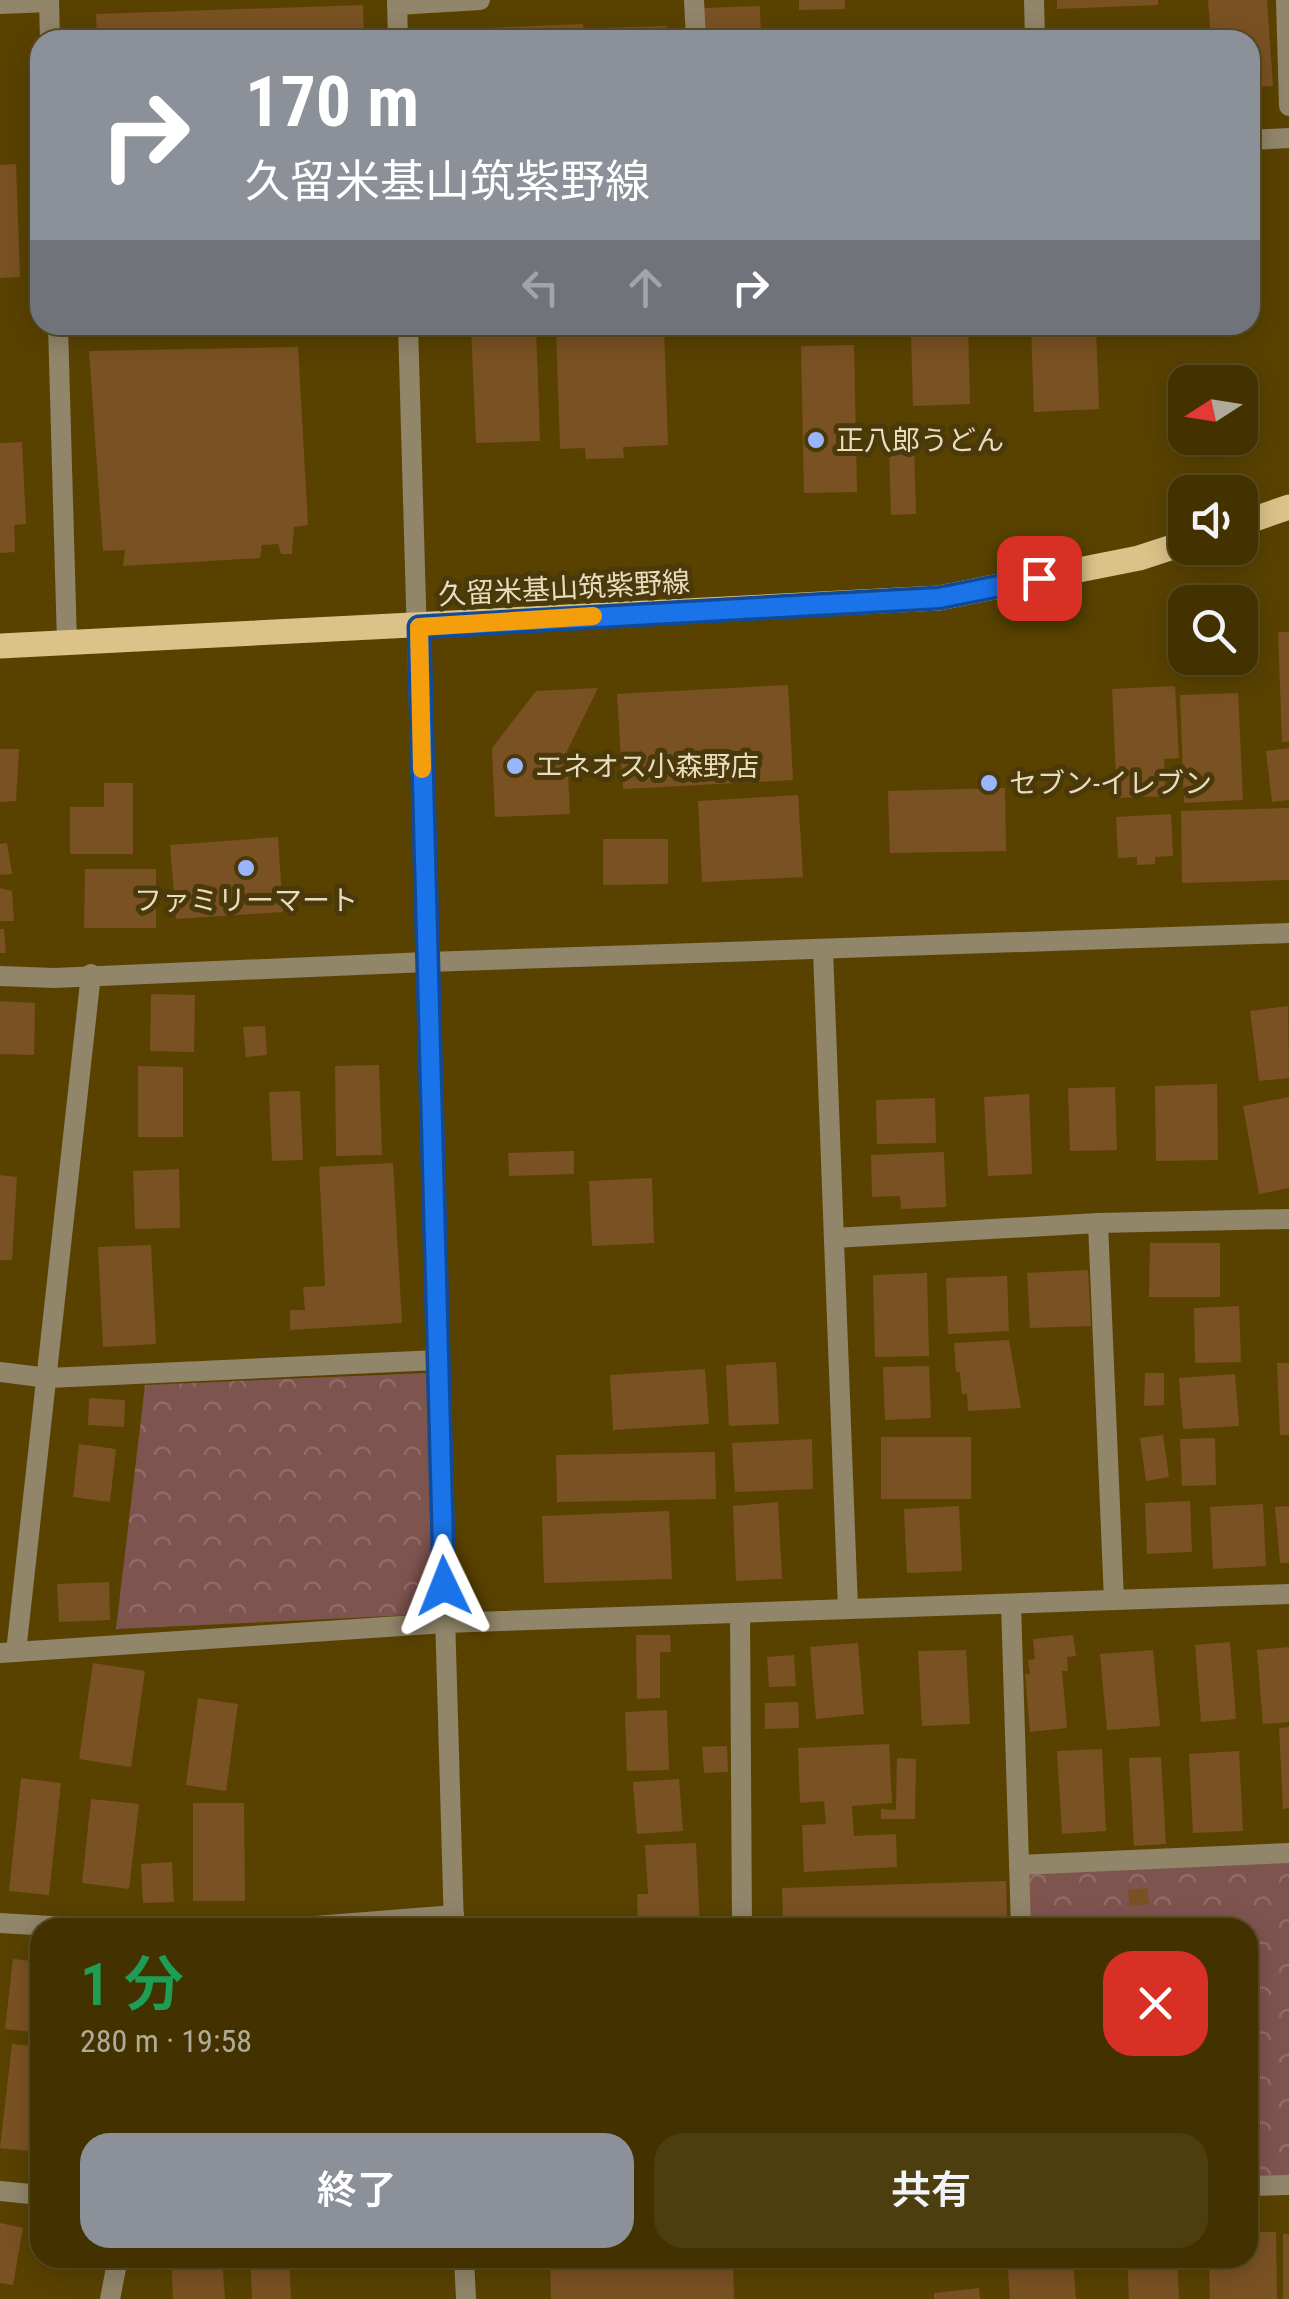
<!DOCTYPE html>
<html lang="ja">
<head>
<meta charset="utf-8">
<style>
  body { margin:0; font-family:"Roboto Condensed","Noto Sans JP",sans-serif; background:#4d3e0f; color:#f1f3f6; height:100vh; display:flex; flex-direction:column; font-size:38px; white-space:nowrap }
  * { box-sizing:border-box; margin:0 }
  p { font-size:32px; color:#afaa99 }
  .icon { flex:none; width:55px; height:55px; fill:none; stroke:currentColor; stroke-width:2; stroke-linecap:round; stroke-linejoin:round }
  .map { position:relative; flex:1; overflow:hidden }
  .sheet { position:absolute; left:30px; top:1918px; width:1228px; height:350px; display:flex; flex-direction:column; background:#433200; border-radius:30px; box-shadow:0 5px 25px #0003,0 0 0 2px #5b4d22 }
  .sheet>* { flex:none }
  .banner { position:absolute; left:30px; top:30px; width:1230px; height:305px; border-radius:30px; box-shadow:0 5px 25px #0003,0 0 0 2px #5b4d22; background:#8c9099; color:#fff; overflow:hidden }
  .needle { width:65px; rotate:258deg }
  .tools { position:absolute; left:1168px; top:365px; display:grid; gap:20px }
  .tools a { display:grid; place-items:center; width:90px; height:90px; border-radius:20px; background:#433200; box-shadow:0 5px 25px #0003,0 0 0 2px #5b4d22; font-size:50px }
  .pin { position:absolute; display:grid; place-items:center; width:85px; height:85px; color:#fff; margin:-42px; border-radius:20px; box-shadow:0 5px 15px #0006 }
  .me { position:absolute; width:110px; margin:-55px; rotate:358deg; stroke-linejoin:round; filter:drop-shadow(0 0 8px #0008) }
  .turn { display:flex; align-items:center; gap:35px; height:210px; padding:0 50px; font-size:45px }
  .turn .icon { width:130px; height:130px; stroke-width:2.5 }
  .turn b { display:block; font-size:70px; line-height:85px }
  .lanes { display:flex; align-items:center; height:95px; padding:0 50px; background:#0003; justify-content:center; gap:50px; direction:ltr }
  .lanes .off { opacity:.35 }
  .round { display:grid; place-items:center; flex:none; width:105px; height:105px; border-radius:30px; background:#4d3e0f }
  .overview { display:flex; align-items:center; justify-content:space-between; height:170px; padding:0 50px }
  h1 { font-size:60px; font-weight:600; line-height:75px; color:#1e9e55 }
  .cta { display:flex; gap:20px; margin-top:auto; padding:20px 50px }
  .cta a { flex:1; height:115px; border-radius:30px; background:#8c9099; color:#fff; font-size:40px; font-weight:600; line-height:115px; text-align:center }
  .cta a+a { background:#4d3e0f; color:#f1f3f6 }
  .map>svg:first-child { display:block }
  .park { fill:url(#park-crowns) }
  .building { fill:#7a5123 }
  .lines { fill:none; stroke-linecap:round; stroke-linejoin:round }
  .minor { stroke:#91856a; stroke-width:20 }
  .tertiary { stroke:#91856a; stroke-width:20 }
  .primary { stroke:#dbc289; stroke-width:25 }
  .route-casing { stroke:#114b97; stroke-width:25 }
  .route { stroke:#1a73e8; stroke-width:18 }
  .slow { stroke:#f59e0b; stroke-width:18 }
  .poi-dot { fill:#98b5fd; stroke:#4a390a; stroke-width:4 }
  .labels { text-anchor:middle; stroke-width:10; stroke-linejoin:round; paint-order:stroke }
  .poi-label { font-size:28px; fill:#e9dcbf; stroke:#4a390a; text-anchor:start }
  .street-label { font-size:28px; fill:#e9dcbf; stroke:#4a390a }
</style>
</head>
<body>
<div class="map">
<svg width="1289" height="2299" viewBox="0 0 1289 2299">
  <defs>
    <pattern id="park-crowns" width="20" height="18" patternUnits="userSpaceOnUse" patternTransform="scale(2.5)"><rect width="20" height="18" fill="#7e544f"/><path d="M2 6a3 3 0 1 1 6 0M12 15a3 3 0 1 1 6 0" fill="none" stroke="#906c67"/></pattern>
  </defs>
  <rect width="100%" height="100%" fill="#594200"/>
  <g class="park">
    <polygon points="427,1373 433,1614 116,1629 145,1385"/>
    <polygon points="1289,1862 1289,2179 1248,2180 1248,1928 1030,1927 1028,1874"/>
  </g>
  <g class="building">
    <polygon points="799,0 845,0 845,9 799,10"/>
    <polygon points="1057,0 1158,0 1158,5 1057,9"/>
    <polygon points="1208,0 1267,0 1273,86 1250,87 1250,40 1211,40"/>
    <polygon points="363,5 364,40 97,40 96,14"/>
    <polygon points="760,6 761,40 704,40 703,8"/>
    <polygon points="583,24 584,40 485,40 485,28"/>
    <polygon points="667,26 667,40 598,40 597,28"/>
    <polygon points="850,34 850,40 787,40 787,35"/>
    <polygon points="1156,35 1157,40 1112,40 1112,37"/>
    <polygon points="16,164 20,277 0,278 0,165"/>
    <polygon points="471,325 536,325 540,441 476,443"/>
    <polygon points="556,325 664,325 668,445 623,447 624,458 586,459 585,448 560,449"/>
    <polygon points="890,325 968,325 970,404 913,406 911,336 890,337"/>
    <polygon points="1031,325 1096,325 1099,409 1034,412"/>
    <polygon points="854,345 857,492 804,493 801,346"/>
    <polygon points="298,347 308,525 294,527 292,554 281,554 278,544 262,545 260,558 123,566 125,550 103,551 89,351"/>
    <polygon points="22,442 26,524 14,525 15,552 0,553 0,443"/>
    <polygon points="914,446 916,514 891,515 889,447"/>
    <polygon points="1278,632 1289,632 1289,742 1282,742"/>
    <polygon points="788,685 793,780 623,789 617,694"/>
    <polygon points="1175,686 1179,758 1164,759 1166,796 1117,798 1112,689"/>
    <polygon points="598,688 567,751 570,814 495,817 492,748 536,691"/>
    <polygon points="1238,693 1243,800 1184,803 1180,695"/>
    <polygon points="1289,748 1289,800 1272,802 1266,751"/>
    <polygon points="0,749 19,749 16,801 0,802"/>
    <polygon points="104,783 133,783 133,854 70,854 70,807 104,807"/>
    <polygon points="1005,788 1006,851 890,853 888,791"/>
    <polygon points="798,795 803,877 702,882 698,801"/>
    <polygon points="1289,808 1289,880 1182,883 1181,811"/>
    <polygon points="1171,814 1173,856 1155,857 1155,864 1137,865 1137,857 1118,858 1116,817"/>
    <polygon points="278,837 283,912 176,919 170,845"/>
    <polygon points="603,839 668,839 668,884 603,885"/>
    <polygon points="7,843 12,874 0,875 0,844"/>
    <polygon points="85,869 156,869 156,928 84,928"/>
    <polygon points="0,888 12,891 14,921 0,921"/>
    <polygon points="0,929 4,929 6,953 0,953"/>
    <polygon points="151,994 195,995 194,1052 150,1051"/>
    <polygon points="0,1001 35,1003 34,1055 0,1054"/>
    <polygon points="1288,1006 1289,1078 1259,1081 1250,1011"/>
    <polygon points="265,1026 267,1055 246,1057 243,1027"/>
    <polygon points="379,1065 382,1155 336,1156 335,1066"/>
    <polygon points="138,1066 183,1067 183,1137 138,1137"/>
    <polygon points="1217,1084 1218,1160 1156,1161 1155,1086"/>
    <polygon points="1115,1087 1117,1150 1070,1151 1068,1088"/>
    <polygon points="300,1091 303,1160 272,1161 269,1092"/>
    <polygon points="1029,1094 1032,1174 988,1176 984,1097"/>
    <polygon points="1289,1097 1289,1188 1259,1194 1243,1106"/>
    <polygon points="935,1098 936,1143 877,1144 876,1100"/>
    <polygon points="574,1151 574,1174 509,1176 508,1153"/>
    <polygon points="944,1152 946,1207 901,1209 900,1196 872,1197 871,1155"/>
    <polygon points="393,1163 402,1323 290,1330 290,1310 305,1310 303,1287 325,1286 319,1167"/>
    <polygon points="179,1169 180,1228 135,1229 133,1171"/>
    <polygon points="0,1175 17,1177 12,1260 0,1260"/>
    <polygon points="652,1178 654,1243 592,1246 589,1181"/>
    <polygon points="1150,1243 1220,1243 1220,1297 1149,1297"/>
    <polygon points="151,1245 156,1344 103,1347 98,1247"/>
    <polygon points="1088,1270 1091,1326 1030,1328 1027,1273"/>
    <polygon points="927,1273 929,1356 875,1357 873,1275"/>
    <polygon points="1007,1276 1009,1331 948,1334 946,1278"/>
    <polygon points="1239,1306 1241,1362 1195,1363 1194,1308"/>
    <polygon points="1009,1340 1021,1408 968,1411 967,1394 962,1394 960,1372 956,1372 954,1343"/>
    <polygon points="776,1362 779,1424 729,1426 726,1365"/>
    <polygon points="1277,1363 1289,1363 1289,1435 1280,1435"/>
    <polygon points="929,1366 931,1418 885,1420 883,1367"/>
    <polygon points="705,1369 709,1424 613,1430 610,1375"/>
    <polygon points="1145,1373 1164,1373 1164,1405 1144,1406"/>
    <polygon points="1235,1374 1239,1426 1183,1429 1179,1378"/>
    <polygon points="89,1398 125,1400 124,1427 88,1425"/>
    <polygon points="1163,1435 1169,1477 1146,1481 1140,1438"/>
    <rect x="881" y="1437" width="90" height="62"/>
    <polygon points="1215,1438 1216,1485 1182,1486 1180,1439"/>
    <polygon points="812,1439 813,1489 735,1492 732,1443"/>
    <polygon points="79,1444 116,1449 110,1502 73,1497"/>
    <polygon points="715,1452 716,1499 557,1502 556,1455"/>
    <polygon points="1190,1501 1192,1552 1147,1554 1145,1503"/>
    <polygon points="778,1502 782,1579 736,1581 733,1506"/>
    <polygon points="1263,1504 1266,1566 1213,1569 1210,1507"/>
    <polygon points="959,1506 962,1571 907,1573 904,1509"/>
    <polygon points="1289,1506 1289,1563 1280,1563 1275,1507"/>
    <polygon points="669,1511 672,1579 544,1583 542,1516"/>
    <polygon points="109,1582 110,1620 59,1622 57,1584"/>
    <polygon points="636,1635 670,1635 671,1652 660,1652 660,1698 637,1699"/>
    <polygon points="1073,1635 1076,1656 1067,1657 1068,1671 1062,1671 1067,1728 1030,1732 1025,1674 1030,1674 1028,1660 1035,1659 1033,1639"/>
    <polygon points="1230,1642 1236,1719 1201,1722 1195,1645"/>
    <polygon points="858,1643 864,1714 816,1719 810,1647"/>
    <polygon points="1289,1647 1289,1722 1263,1724 1257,1650"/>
    <polygon points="966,1650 970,1724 922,1726 918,1651"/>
    <polygon points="1153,1650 1160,1726 1107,1730 1100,1654"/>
    <polygon points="794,1655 796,1686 769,1687 767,1657"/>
    <polygon points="93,1663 145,1671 131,1767 79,1759"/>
    <polygon points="198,1698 238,1704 226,1791 186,1785"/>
    <polygon points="798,1702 799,1728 765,1729 765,1703"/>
    <polygon points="667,1710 669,1770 627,1771 625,1712"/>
    <polygon points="1289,1727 1289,1808 1283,1809 1279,1728"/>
    <polygon points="889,1744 892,1803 852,1806 854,1836 896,1834 897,1867 804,1872 802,1825 826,1824 824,1801 800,1803 798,1748"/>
    <polygon points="727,1746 728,1772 704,1773 702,1747"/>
    <polygon points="1102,1749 1106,1831 1062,1834 1057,1751"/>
    <polygon points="1239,1751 1243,1831 1193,1833 1189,1754"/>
    <polygon points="1161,1757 1166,1844 1134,1846 1129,1758"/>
    <polygon points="897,1758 916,1759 915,1819 881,1819 881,1809 896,1810"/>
    <polygon points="21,1778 61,1783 49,1895 9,1891"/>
    <polygon points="679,1779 683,1831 637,1834 633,1782"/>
    <polygon points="91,1799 139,1804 129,1889 82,1883"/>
    <polygon points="193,1803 244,1803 245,1901 193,1901"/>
    <polygon points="696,1843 700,1928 638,1928 637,1894 648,1894 645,1845"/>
    <polygon points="172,1862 174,1902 143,1903 141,1864"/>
    <polygon points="1006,1881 1007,1917 783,1924 782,1888"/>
    <polygon points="1147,1888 1149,1904 1130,1906 1128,1890"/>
    <polygon points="1004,1922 1004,1928 944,1928 944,1924"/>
    <polygon points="13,1959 40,1962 40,2033 5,2029"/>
    <polygon points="12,2044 40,2047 40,2152 0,2148"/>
    <polygon points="0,2223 23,2228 13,2285 0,2283"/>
    <polygon points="1248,2232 1276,2232 1277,2299 1210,2299 1209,2258 1248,2258"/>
    <rect x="1283" y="2234" width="6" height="65"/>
    <polygon points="171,2258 222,2258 225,2299 173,2299"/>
    <polygon points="250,2258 289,2258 291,2299 252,2299"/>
    <polygon points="550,2258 733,2258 734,2299 551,2299"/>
    <polygon points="1007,2258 1073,2258 1076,2299 1010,2299"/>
    <polygon points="1127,2258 1177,2258 1179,2299 1129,2299"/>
    <polygon points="979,2288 980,2299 934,2299 934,2293"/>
  </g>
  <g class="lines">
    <g class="minor">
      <polyline points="49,0 50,40"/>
      <polyline points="694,0 696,40"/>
      <polyline points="1034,0 1035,40"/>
      <polyline points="1286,0 1289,106"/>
      <polyline points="0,4 49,2"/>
      <polyline points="397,5 480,0"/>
      <polyline points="1250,140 1289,138"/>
      <polyline points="58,325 67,643"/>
      <polyline points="823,950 848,1609"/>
      <polyline points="0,976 54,978 427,962"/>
      <polyline points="1098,1223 1114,1600"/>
      <polyline points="834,1238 1098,1223 1289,1219"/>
      <polyline points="0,1372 48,1378 438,1360"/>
      <polyline points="1011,1604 1021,1928"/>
      <polyline points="740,1613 742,1928"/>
      <polyline points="16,1652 91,974"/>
      <polyline points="0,1653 445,1623 1289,1594"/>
      <polyline points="1019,1865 1289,1853"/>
      <polyline points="0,1923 85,1928"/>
      <polyline points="290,1928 454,1915"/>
      <polyline points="1248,2186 1289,2185"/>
      <polyline points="0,2191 40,2195"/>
      <polyline points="110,2299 118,2258"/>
    </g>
    <g class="tertiary">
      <polyline points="397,0 398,40"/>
      <polyline points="408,325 454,1928"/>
      <polyline points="427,962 1289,933"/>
      <polyline points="464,2258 466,2299"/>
    </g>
    <g class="primary">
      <polyline points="1240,524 1289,507"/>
      <polyline points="0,646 939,598 1139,558 1185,543"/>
    </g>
  </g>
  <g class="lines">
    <g class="route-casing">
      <polyline id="route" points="444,1586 419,627 939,598 1039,578"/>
    </g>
    <use href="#route" class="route"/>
    <polyline class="slow" points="422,769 419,627 593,616"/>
  </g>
  <g class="poi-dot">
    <circle cx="816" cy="440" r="10"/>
    <circle cx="515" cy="766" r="10"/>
    <circle cx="989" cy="783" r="10"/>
    <circle cx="246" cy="868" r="10"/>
  </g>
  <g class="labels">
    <g class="poi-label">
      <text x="836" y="450">正八郎うどん</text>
      <text x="535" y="776">エネオス小森野店</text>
      <text x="1009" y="793">セブン-イレブン</text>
      <text x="246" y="910" text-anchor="middle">ファミリーマート</text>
    </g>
    <g class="street-label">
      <text transform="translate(564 588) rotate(-3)" y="10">久留米基山筑紫野線</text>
    </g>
  </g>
</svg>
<div class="tools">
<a><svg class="needle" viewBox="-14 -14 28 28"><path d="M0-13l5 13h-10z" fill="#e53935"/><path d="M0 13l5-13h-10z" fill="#afaa99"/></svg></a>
<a><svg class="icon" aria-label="sound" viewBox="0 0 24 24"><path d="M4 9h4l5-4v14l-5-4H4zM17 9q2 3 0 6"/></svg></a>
<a><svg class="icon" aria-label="search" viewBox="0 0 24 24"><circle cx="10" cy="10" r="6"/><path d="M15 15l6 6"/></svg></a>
</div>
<div class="pin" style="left:1039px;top:578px;background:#d93025"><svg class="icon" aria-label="arrive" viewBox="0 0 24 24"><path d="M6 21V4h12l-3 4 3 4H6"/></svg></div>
<svg class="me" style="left:444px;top:1586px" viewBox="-20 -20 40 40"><path d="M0-17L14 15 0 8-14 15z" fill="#1a73e8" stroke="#fff" stroke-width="4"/></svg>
<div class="banner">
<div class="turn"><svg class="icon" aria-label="right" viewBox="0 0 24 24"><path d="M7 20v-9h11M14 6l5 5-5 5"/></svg><div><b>170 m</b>久留米基山筑紫野線</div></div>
<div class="lanes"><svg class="icon off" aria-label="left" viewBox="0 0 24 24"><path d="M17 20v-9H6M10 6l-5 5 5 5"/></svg><svg class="icon off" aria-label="ahead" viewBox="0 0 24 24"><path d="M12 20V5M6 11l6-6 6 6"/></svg><svg class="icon" aria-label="right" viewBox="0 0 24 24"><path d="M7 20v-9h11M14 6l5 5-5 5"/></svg></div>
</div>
<section class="sheet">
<div class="overview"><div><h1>1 分</h1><p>280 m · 19:58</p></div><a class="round" style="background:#d93025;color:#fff"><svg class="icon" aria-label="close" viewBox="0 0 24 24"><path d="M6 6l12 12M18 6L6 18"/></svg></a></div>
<div class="cta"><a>終了</a><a>共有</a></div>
</section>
</div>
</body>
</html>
